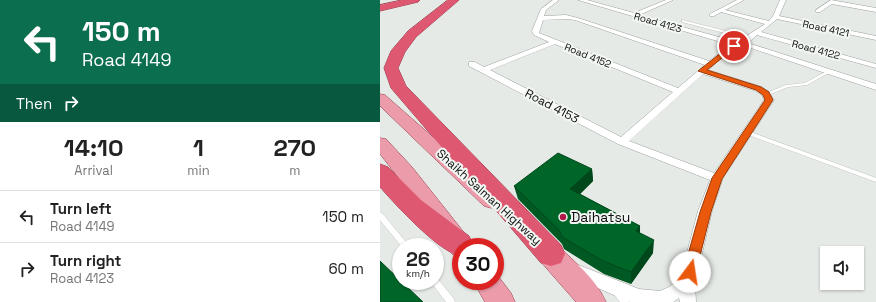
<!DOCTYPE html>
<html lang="en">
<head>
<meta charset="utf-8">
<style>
  body { margin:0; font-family:"Space Grotesk",sans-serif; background:#f6f6f6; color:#222; height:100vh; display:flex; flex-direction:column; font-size:15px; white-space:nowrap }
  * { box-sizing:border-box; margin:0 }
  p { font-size:13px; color:#767676 }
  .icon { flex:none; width:22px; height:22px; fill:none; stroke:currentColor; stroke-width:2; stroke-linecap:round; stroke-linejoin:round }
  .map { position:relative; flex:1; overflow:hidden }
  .details { display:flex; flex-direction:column; background:#fff; width:380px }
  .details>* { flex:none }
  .hud { background:#0b6e4f; color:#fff; overflow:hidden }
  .fabs { position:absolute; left:440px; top:246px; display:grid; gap:8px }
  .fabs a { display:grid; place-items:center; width:44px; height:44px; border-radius:0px; background:#fff; box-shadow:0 1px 3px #0004; font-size:20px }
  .speed { position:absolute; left:12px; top:238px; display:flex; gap:8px; font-size:20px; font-weight:700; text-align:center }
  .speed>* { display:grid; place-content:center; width:52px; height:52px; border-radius:50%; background:#fff; box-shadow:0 1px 3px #0004; line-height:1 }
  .speed small { font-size:10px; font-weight:400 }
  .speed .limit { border:6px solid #d22; background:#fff; color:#111 }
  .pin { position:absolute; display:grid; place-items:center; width:34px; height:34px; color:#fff; margin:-17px; border:2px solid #fff; border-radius:50%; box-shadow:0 1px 4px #0007 }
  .me { position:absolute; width:44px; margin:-22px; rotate:14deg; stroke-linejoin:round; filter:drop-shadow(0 0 3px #0008) }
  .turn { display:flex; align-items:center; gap:14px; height:84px; padding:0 16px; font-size:18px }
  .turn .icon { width:52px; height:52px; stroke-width:2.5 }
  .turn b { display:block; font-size:28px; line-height:34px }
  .then { display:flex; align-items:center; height:38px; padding:0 16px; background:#0003; gap:8px; font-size:15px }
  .eta { display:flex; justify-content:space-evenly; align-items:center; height:68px; text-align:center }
  .eta b { font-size:24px; font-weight:700; line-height:28px }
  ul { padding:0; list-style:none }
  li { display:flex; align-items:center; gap:12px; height:52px; padding:0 16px; border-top:1px solid #e0e0e0 }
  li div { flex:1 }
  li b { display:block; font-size:15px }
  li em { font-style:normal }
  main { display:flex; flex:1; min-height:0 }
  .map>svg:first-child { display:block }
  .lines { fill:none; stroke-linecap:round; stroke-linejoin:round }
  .service-casing { stroke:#9da19d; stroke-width:0.5 }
  .minor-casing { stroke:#9da19d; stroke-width:1 }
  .primary-casing { stroke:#943e4e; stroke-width:1 }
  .motorway-casing { stroke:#943e4e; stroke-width:1 }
  .service { fill:#fff; fill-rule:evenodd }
  .minor { fill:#fff; fill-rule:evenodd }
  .primary { fill:#eb9baa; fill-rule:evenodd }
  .motorway { fill:#de5871; fill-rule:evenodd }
  .wall { fill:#005822 }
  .shaded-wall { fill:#00471c }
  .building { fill:#006628; stroke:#00471c }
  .route { fill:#ea580c; stroke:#983908 }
  .poi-dot { fill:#ae1a45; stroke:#f3f7f3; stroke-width:1.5 }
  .labels { text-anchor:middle; stroke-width:4; stroke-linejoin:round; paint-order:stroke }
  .far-street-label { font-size:10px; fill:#0c0d0c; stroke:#f3f7f3 }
  .street-label { font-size:12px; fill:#0c0d0c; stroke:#f3f7f3 }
  .near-poi-label { font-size:14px; fill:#0c0d0c; stroke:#f3f7f3; text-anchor:start }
</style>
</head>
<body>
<main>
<section class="details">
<div class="hud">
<div class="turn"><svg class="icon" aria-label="left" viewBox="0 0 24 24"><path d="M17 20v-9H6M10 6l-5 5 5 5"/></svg><div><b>150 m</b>Road 4149</div></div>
<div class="then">Then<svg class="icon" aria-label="right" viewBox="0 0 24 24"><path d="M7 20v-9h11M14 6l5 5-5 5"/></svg></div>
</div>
<div class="eta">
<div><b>14:10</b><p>Arrival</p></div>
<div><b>1</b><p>min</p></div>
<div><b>270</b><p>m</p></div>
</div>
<ul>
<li><svg class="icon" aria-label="left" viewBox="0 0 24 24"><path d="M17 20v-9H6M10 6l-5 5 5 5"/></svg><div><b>Turn left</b><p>Road 4149</p></div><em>150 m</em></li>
<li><svg class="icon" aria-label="right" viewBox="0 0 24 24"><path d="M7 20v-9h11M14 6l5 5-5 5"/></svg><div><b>Turn right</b><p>Road 4123</p></div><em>60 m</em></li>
</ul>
</section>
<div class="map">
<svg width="496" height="302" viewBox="0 0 496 302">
  <rect width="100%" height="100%" fill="#e6eae6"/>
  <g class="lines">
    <g class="service-casing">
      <g id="service">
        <polygon points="302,20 370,37 371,38 368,39 302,22"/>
        <polygon points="447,71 450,72 427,85 408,87 388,95 386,95 384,94 406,85 425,83"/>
        <polygon points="368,131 496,178 496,182 366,134 365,133 366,132"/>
        <polygon points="0,212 2,213 30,247 22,247 0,220"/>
        <polygon points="55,278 57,278 74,299 75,302 66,302 50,281 55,281"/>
        <path d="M237 289C242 291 247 297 249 302H240L233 293 234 290Z"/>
      </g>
    </g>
    <g class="minor-casing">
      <g id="minor">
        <path d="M173 0H179L166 10 164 16 186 15 198 18 329 61 351 45 198 0H207L254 13 286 0H293L259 15 357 42 385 24 341 12 334 16H330V14L357 0H364L345 10 389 21 393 16 400 0H406L399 16 496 36V40L397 19 381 32 496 64V68L377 35 368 43 496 84V90L362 45C350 50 338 61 328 70L382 87 389 92 394 100 343 178 332 211 315 283 316 302H300L299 298 293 302H250L190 276 188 271 190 266 196 264 259 289 280 291 289 287 300 279 318 211 330 180 238 144 89 66V62H95L104 67 169 42 154 35 152 31 161 9ZM186 19 195 20 325 65 298 88 159 33 163 20ZM175 44 293 92 241 137 110 70ZM323 74 376 91 382 95 384 100 334 173 249 141Z"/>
        <polygon points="451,0 496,8 496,12 452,4 440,12 436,12 436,10"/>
      </g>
    </g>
    <g class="primary-casing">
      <g id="primary">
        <polygon points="0,94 5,95 118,194 122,200 118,206 111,208 104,206 0,106"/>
        <polygon points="0,138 6,139 32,167 90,240 93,247 81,247 81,257 72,254 18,177 0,154"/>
        <path d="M163 237 172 240C191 259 215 277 226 302H196L154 254 151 247 154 240Z"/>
        <polygon points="115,272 131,293 135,302 105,302 93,281 115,281"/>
      </g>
    </g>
    <g class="motorway-casing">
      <g id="motorway">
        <polygon points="22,0 40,0 38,2 0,11 0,5"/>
        <polygon points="68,0 79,0 36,37 25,52 18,68 26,86 181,245 185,254 181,263 171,266 161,263 11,88 4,68 11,51 28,31"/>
        <path d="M0 164 8 167 41 200 89 236 93 244 91 247H81V255C63 257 12 201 0 187Z"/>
      </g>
    </g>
    <use href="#service" class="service"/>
    <use href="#minor" class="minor"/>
    <use href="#primary" class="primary"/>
    <use href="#motorway" class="motorway"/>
  </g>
  <polygon class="wall" points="212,169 213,181 200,194 260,226 260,233 273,253 251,284 224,274 184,249 182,244 138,199 134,186"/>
  <g class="shaded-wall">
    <polygon points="212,169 213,181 192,202 190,189"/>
    <polygon points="260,226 260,238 256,231"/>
    <polygon points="274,240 273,253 251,284 251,272"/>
  </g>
  <g class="building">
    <polygon points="178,153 212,169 190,189 260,226 256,231 274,240 251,272 223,261 182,237 180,231 134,186"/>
    <polygon points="0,261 43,302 0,302"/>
  </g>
  <polygon class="route" points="352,44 357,46 327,70 381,87 389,92 393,100 342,179 331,212 316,272 314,276 310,278 305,276 303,272 320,212 332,178 385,100 383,95 376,90 318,71"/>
  <circle class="poi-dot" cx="183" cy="217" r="4"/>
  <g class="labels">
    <g class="far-street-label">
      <text transform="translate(278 22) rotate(16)" y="4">Road 4123</text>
      <text transform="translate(446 28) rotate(12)" y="4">Road 4121</text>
      <text transform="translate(436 49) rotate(15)" y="4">Road 4122</text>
      <text transform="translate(208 55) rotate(22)" y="4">Road 4152</text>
    </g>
    <g class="street-label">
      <text transform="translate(172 106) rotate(28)" y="4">Road 4153</text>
      <text transform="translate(109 197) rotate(42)" y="4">Shaikh Salman Highway</text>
    </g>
    <g class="near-poi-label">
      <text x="191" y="222">Daihatsu</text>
    </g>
  </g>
</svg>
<div class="fabs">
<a><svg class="icon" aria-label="sound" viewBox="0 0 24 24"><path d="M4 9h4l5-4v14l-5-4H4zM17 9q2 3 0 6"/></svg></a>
</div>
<div class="speed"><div>26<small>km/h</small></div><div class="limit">30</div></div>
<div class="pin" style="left:354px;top:46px;background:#d93025"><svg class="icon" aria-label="arrive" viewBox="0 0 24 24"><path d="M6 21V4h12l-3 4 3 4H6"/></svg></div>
<svg class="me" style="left:310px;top:272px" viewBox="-20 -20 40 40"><circle r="19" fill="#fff"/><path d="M0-13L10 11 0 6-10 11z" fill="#ea580c"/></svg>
</div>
</main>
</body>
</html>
